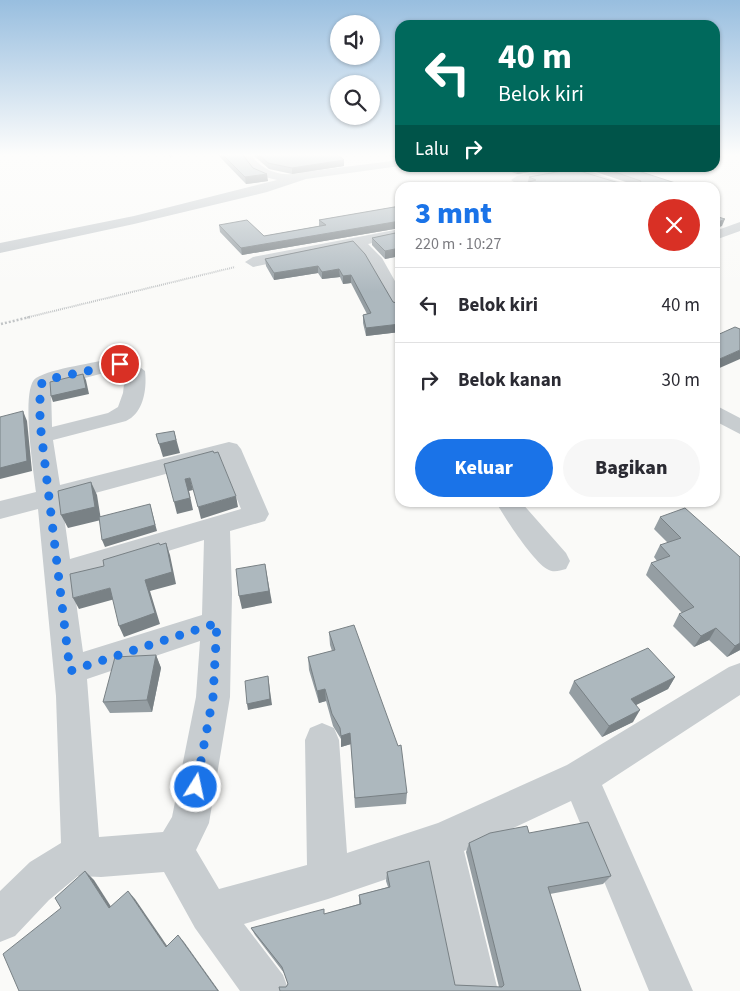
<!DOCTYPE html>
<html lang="id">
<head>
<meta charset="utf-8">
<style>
  body { margin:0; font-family:"Source Sans 3",sans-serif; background:#f7f7f7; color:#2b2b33; height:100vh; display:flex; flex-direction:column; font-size:19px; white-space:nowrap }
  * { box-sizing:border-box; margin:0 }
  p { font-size:16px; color:#7c7c81 }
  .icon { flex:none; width:28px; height:28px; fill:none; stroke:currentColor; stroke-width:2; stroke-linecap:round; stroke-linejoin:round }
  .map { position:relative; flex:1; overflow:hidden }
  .drawer { position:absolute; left:395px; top:182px; width:325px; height:325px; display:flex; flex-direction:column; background:#fff; border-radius:15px; box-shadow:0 1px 4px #0004 }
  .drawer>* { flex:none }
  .top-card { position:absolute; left:395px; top:20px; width:325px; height:152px; border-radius:15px; box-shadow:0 1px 4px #0004; background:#00695c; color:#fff; overflow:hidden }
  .buttons { position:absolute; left:330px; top:15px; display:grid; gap:10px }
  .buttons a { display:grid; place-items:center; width:50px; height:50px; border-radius:50%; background:#fff; box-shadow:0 1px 4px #0004; font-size:25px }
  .pin { position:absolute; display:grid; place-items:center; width:42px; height:42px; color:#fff; margin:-21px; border:2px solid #fff; border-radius:50%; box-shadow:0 1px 5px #0007 }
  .me { position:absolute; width:55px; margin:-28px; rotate:10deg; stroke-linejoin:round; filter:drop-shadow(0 0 4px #0008) }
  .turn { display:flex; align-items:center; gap:18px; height:105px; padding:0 20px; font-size:22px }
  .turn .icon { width:65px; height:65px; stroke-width:2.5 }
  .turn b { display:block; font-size:35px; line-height:42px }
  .then { display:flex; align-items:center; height:48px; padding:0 20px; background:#0003; gap:10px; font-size:19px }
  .round { display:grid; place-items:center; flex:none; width:52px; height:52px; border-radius:26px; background:#f7f7f7 }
  .headline { display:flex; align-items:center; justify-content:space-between; height:85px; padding:0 20px }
  h1 { font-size:30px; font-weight:800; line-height:38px; color:#1a73e8 }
  .primary-button { display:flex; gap:10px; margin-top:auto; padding:10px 20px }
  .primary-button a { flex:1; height:58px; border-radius:30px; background:#1a73e8; color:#fff; font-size:20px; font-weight:800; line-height:58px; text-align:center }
  .primary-button a+a { background:#f7f7f7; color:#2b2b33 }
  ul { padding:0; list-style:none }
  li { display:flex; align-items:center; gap:15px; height:75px; padding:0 20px; border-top:1px solid #e1e1e2 }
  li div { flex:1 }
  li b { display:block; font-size:19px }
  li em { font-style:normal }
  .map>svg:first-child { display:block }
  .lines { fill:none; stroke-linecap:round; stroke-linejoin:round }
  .path-far1 { stroke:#c1c4c6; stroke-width:2; stroke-dasharray:1 1; stroke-linecap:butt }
  .path { stroke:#c1c4c6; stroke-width:2.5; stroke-dasharray:2 2; stroke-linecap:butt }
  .minor { fill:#c8cdd0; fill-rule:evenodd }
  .wall { fill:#959ea3 }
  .shaded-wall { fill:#798185 }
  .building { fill:#adb8be; stroke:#798185 }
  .route { stroke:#1a73e8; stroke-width:9; stroke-dasharray:0 16.2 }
</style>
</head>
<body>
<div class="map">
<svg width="740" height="991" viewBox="0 0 740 991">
  <rect width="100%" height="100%" fill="#fafaf8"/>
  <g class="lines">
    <polyline class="path-far1" points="25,318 235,267"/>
    <polyline class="path" points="1,324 30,317"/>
    <g class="minor">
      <path d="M239 154H250C264 172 282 178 304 172L400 160V166L306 179 267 192 134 224 0 253V243L134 216 277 180 257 175Z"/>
      <polygon points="563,168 580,168 638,188 618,188 568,171 562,176 517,184 511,180 517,176"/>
      <polygon points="740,222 740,231 715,240 715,231"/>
      <polygon points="400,229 400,237 368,244 382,258 400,290 400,310 394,309 367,260 354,246 253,267 245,262 253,257"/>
      <path d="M115 358 132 361 145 371C147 388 144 413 126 421L53 440 60 485 229 442 237 444 241 449 269 514 265 521 230 531 232 594 230 697 209 823 196 850 219 889 307 865 305 740 310 728 322 723 334 728 339 740 347 853 438 823 567 765 729 667 740 663V695L602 785 693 991H649L571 801 464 851 498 991H454L428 865 328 899 244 924 283 975 289 991H240L195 928 164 872 101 877 78 876 49 900 15 936 0 942V891L30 862 61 843 56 696 38 509 0 519V501L36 492C34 473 20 388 36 378 53 368 95 363 115 358ZM115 370H120L125 375 123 393 118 407 108 413 52 427 51 387ZM221 459 241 509 70 559 62 502ZM204 540 202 615 83 652 73 580ZM200 641 196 697 172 817 163 832 99 837 87 679Z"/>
      <polygon points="715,405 740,418 740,434 715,421"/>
      <path d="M496 502H521L566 553 570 561 566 569C559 571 553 573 547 569 533 561 504 517 496 502Z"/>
    </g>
  </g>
  <g class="wall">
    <polygon points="167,154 172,154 171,158"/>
    <polygon points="217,154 242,154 253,168 268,181 246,184"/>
    <polygon points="252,154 337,154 344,160 344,166 292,174 269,169"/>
    <polygon points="386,154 400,154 400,156 391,157"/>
    <polygon points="501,168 555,168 517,174"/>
    <polygon points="584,168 636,168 636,171 691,188 528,182 529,177 629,183"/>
    <polygon points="400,206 400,228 242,255 220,232 219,225 264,236 319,226 319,220"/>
    <polygon points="400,232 400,256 385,259 372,245 372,238"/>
    <polygon points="353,241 393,302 400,304 400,332 366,336 363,323 363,315 367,314 351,283 343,284 340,277 322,279 318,273 274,280 266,266 265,259"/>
    <polygon points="660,517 740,557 740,650 727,657 709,640 694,647 673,626 679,614 682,613 646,575 651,563 657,561 654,557 660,545 668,543 654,529"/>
    <polygon points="329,632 407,793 406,804 355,808 351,744 341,747 341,739 333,726 326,701 319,703 309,670 308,657 332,651 330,645"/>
    <polygon points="156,655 161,668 152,712 110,713 103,702"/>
    <polygon points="675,677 668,689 636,705 633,722 602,737 569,693 574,681"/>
    <polygon points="529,833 611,876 603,884 550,894 581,991 286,987 288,984 284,973 255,935 251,928 324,914 359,904 359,895 388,887 386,881 387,872 455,985 499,987 466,852 469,843"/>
  </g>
  <g class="shaded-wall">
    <polygon points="391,154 400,154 400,156 391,157"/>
    <polygon points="344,160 344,166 292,174 292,168"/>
    <polygon points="518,168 555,168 517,174"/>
    <polygon points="629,168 636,168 635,172"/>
    <polygon points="267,174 268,181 246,184 245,177"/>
    <polygon points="725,219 722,226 715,229 716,223"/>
    <polygon points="400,221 400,228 242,255 241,248"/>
    <polygon points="400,248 400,256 385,259 385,251"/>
    <polygon points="318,266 318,273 274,280 274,273"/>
    <polygon points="339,269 340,277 322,279 322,272"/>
    <polygon points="351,275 351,283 343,284 343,276"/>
    <polygon points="400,324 400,332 366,336 366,328"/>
    <polygon points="740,350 740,359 715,370 715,361"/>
    <polygon points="83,374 86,380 89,394 53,402 51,396"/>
    <polygon points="23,411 27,421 32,471 0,479 0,468"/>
    <polygon points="174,431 180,453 163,457 159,444"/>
    <polygon points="190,478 193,490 189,491 193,510 177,514 174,502 185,479"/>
    <polygon points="91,482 97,495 101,520 68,528 61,515"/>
    <polygon points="236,496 238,507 201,519 198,507"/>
    <polygon points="150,504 157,531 105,547 102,540"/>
    <polygon points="166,543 170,555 176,584 150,591 160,624 124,637 119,626"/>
    <polygon points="265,564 272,603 242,609 239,596"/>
    <polygon points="110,588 115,599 79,609 73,598"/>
    <polygon points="716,628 709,640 694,647 701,636"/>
    <polygon points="740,643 740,650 727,657 735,646"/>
    <polygon points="156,655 161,668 152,712 147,700"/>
    <polygon points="268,676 272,705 248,710 247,704"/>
    <polygon points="675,677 668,689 624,711 631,699"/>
    <polygon points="325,689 326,701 319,703 317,691"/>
    <polygon points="640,710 633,722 602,737 609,726"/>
    <polygon points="350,733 351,744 341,747 341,736"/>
    <polygon points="85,871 94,880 117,916 109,908"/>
    <polygon points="128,891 135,899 172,953 166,947"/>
    <polygon points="178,935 184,942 219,991 218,991"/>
  </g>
  <g class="building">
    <polygon points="222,154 242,154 253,168 267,174 245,177"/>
    <polygon points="258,154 337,154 344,160 292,168 268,163"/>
    <polygon points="603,168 632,168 629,168 691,188 508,188 536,180 529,177 573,169 619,183 640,183 641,181"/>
    <polygon points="400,206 400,221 241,248 219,225 247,220 264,236 326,225 319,220"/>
    <polygon points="715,216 725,219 716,223 716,227 715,227"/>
    <polygon points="400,232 400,248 385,251 372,238"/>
    <polygon points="353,241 365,254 393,302 400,304 400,324 366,328 363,315 371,313 351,275 343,276 339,269 322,272 318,266 274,273 265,259"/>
    <polygon points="735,327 740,329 740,350 715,361 715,336"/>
    <polygon points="83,374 86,388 51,396 50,382"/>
    <polygon points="23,411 27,461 0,468 0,417"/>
    <polygon points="174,431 176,440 159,444 156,434"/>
    <polygon points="213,451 214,453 218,452 236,496 198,507 190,478 185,479 190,498 174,502 164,464"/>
    <polygon points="91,482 95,507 61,515 58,491"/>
    <polygon points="150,504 155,525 102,540 99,517"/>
    <polygon points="685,508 740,557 740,643 735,646 716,628 701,636 679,614 694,607 651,563 670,556 660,545 681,538 660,517"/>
    <polygon points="159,543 160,545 166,543 172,572 145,580 155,613 119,626 110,588 73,598 70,574 104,566 103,560"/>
    <polygon points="265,564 269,591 239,596 236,569"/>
    <polygon points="354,625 398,746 401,745 407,793 355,798 350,733 341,736 340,728 332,714 325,689 317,691 308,657 335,650 329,632"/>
    <polygon points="648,648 675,677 631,699 640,710 609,726 574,681"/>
    <polygon points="156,655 147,700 103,702 115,657"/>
    <polygon points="268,676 270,699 247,704 245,681"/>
    <polygon points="588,822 611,876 548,887 581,991 280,991 279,987 286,987 288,984 282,967 251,928 324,909 324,914 361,904 359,895 390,887 387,872 429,861 455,985 502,987 504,985 469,843 490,833 527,826 529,833"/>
    <polygon points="85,871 109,908 128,891 166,947 178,935 218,991 19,991 3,954 61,908 55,898"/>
  </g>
  <linearGradient id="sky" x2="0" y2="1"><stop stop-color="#98bedf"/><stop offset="0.53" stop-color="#fdfdfc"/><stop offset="1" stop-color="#fdfdfc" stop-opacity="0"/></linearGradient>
  <rect width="740" height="292" fill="url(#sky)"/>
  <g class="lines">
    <polyline class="route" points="120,364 54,378 42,383 40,388 40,423 70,671 217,623 213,697 196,787"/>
  </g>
</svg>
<div class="buttons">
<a><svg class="icon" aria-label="sound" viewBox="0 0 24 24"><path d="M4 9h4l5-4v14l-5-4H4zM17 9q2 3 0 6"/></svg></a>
<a><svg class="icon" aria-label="search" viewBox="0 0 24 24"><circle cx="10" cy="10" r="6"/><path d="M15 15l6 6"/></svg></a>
</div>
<div class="pin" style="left:120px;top:364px;background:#d93025"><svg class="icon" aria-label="arrive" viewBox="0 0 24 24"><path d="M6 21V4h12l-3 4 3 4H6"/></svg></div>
<svg class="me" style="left:196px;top:787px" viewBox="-20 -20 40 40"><circle r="17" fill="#1a73e8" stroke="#fff" stroke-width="3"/><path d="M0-11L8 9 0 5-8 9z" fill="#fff"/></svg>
<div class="top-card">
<div class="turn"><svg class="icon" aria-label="left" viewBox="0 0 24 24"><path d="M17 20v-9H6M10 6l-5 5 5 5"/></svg><div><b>40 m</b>Belok kiri</div></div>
<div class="then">Lalu<svg class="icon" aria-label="right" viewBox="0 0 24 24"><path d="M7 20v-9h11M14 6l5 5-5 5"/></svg></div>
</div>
<section class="drawer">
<div class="headline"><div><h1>3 mnt</h1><p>220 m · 10:27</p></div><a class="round" style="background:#d93025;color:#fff"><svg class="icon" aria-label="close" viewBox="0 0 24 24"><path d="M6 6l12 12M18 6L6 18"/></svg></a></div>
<ul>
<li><svg class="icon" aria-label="left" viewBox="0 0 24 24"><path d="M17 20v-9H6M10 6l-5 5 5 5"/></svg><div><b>Belok kiri</b></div><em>40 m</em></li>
<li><svg class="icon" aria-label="right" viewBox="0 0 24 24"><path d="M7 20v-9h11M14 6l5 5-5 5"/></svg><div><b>Belok kanan</b></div><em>30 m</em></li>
</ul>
<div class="primary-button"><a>Keluar</a><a>Bagikan</a></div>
</section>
</div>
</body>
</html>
